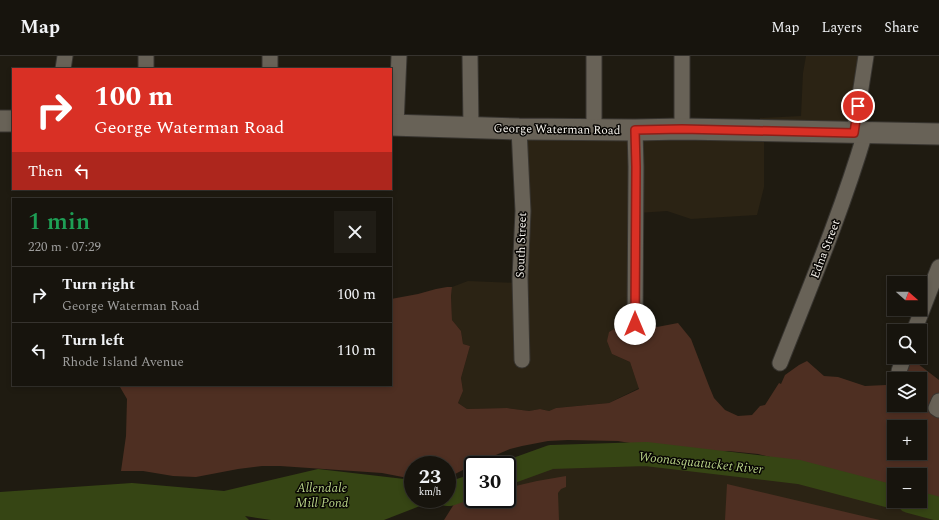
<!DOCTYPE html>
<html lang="en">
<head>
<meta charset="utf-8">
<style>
  body { margin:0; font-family:Spectral,serif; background:#201d16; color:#f1f3f6; height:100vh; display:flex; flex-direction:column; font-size:15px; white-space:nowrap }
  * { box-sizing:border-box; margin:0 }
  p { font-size:13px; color:#9e9e9d }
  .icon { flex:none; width:22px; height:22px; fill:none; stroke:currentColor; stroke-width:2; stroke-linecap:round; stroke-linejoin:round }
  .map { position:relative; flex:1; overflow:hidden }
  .drawer { position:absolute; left:12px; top:142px; width:380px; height:188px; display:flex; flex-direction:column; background:#17140d; border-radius:0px; box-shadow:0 2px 6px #0003,0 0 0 1px #36332e }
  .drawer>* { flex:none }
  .guide { position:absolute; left:12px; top:12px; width:380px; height:122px; border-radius:0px; box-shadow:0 2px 6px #0003,0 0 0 1px #36332e; background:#d93025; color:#fff; overflow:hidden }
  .needle { width:26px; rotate:111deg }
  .buttons { position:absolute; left:887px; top:220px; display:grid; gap:8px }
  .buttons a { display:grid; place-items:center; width:40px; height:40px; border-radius:0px; background:#17140d; box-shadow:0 2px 6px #0003,0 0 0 1px #36332e; font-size:20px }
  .speed { position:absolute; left:404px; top:400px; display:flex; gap:8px; font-size:20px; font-weight:700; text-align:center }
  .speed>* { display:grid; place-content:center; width:52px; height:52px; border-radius:50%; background:#17140d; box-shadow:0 2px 6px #0003,0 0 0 1px #36332e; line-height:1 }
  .speed small { font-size:10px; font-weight:400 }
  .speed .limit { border:2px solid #111; border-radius:6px; background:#fff; color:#111 }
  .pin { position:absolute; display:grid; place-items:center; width:34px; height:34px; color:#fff; margin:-17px; border:2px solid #fff; border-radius:50%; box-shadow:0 1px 4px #0007 }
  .me { position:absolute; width:44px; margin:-22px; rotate:0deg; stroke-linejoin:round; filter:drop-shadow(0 0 3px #0008) }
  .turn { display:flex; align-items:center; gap:14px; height:84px; padding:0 16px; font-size:18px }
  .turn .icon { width:52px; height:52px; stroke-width:2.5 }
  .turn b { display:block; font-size:28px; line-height:34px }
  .then { display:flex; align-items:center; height:38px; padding:0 16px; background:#0003; gap:8px; font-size:15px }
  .round { display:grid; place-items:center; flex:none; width:42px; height:42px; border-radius:0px; background:#201d16 }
  .head { display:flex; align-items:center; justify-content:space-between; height:68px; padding:0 16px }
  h1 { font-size:24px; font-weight:600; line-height:30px; color:#1e9e55 }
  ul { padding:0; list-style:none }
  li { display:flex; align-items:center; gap:12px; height:56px; padding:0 16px; border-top:1px solid #36332e }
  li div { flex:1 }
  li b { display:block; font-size:15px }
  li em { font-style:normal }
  header { display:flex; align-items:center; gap:24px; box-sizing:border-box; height:56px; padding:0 20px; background:#17140d; border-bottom:1px solid #36332e }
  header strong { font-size:19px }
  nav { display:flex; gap:22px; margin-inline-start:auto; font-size:14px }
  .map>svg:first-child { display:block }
  .built { fill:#2b2314 }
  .green { fill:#4e2f22; fill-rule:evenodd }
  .water { fill:#364514 }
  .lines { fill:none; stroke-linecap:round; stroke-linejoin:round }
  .river { stroke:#364514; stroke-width:24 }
  .minor-casing { stroke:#383530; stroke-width:17 }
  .secondary-casing { stroke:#383530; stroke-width:23 }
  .minor { stroke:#686257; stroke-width:15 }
  .secondary { stroke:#686257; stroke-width:21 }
  .route-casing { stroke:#8d1f18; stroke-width:10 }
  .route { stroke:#d93025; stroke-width:7 }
  .labels { text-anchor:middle; stroke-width:3; stroke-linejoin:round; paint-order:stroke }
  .street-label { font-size:12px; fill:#f6f3ed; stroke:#080603 }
  .water-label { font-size:13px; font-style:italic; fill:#b6d085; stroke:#080603 }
</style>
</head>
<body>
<header>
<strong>Map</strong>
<nav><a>Map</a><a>Layers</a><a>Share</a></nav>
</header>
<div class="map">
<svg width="939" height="464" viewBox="0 0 939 464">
  <rect width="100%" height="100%" fill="#1f1b11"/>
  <g class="built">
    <polygon points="806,0 863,0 849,80 764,83 764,131 757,159 691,163 667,155 638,157 635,259 612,298 630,306 639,332 609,347 556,352 549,355 540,353 529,355 507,352 467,353 458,347 463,335 461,322 470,290 463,288 461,275 452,264 451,240 452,231 468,225 518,227 521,71 755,76 760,62 801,60 803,17"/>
    <polygon points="574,400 598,401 632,403 678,409 732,418 766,422 779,422 788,423 823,433 863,441 920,455 939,462 939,464 510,464 507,443 507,428 514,410 517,409 560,401"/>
  </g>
  <g class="green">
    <path d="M447 231H452L451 240 452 264 461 275 463 288 470 290 461 322 463 335 458 347 467 353 507 352 529 355 540 353 549 355 556 352 609 347 639 333 630 306 612 298 607 285 609 276 630 264 640 263 657 271 678 267 691 283 709 330 714 342 725 354 738 360 752 359 760 350 765 349 779 327 781 328 785 319 799 309 807 305 824 320 838 321 865 330 886 329 898 303 909 301 939 324V444L920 440V419H894V434L868 425 758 398 728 395 713 396 642 389 618 385 568 384 548 385 522 390 510 393 477 407 447 422V409H413V423L382 417 280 410H262L238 413 196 421 173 420 143 415H121L126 380 127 343 120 331 121 329H391V243L418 238 436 233ZM894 323H920V349H894ZM894 371H920V397H894Z"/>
    <polygon points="566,420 566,431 561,433 558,437 559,464 444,464 456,445 473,441 473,443 507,443 507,432 537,425"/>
    <polygon points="727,428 871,462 880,464 725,464"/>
  </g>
  <polygon class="water" points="318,413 413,424 413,443 438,443 384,464 271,464 245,460 249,464 0,464 0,436 132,427 224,435"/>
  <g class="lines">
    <g class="river">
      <polyline points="507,417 551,401 646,398 799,416 894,441"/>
      <polyline points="447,438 450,438 473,430"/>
      <polyline points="909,445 939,453"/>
    </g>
    <g class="minor-casing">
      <g id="minor">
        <polyline points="470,0 471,71"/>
        <polyline points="594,0 594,73"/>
        <polyline points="63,13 65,0"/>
        <polyline points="146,13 146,0"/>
        <polyline points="270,13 270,0"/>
        <polyline points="396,69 399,0"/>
        <polyline points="519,73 523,155 520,222 522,304"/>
        <polyline points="682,73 682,0"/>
        <polyline points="635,74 636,111 635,268"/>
        <polyline points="854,77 866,0"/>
        <polyline points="914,275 939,211"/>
        <path d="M780 307C810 231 842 155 865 77"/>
        <polyline points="899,315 904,301"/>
        <polyline points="939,345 936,352 939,354"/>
      </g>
    </g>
    <g class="secondary-casing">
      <g id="secondary">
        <polyline points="0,65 13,65"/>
        <polyline points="391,69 519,73 635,74 682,73 939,78"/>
      </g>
    </g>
    <use href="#minor" class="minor"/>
    <use href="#secondary" class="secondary"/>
  </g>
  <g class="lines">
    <g class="route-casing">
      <polyline id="route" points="635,268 636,111 635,74 682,73 854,77 858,50"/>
    </g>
    <use href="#route" class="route"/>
  </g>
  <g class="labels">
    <g class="street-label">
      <text transform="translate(557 73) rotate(1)" y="4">George Waterman Road</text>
      <text transform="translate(521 189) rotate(-88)" y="4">South Street</text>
      <text transform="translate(825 193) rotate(-69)" y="4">Edna Street</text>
    </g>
    <g class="water-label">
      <text transform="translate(701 406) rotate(6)" y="5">Woonasquatucket River</text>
      <text x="322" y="436">Allendale<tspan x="322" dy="15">Mill Pond</tspan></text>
    </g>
  </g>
</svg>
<div class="buttons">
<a><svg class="needle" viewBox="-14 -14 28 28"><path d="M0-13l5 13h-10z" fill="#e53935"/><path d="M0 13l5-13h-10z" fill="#9e9e9d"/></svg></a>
<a><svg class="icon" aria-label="search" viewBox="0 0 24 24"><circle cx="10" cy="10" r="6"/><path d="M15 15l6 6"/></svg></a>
<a><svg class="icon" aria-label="layers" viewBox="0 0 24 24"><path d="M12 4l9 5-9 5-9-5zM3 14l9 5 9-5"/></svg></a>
<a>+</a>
<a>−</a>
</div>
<div class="speed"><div>23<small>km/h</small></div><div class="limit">30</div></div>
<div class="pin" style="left:858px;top:50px;background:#d93025"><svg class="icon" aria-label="arrive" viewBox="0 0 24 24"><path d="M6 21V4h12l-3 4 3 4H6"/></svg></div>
<svg class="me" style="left:635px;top:268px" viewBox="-20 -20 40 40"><circle r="19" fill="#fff"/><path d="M0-13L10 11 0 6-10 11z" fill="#d93025"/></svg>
<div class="guide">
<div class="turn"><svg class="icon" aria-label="right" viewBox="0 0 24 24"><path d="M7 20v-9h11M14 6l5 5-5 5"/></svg><div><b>100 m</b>George Waterman Road</div></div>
<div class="then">Then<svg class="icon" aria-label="left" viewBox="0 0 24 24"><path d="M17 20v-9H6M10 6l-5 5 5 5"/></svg></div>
</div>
<section class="drawer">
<div class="head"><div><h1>1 min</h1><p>220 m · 07:29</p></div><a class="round"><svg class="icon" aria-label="close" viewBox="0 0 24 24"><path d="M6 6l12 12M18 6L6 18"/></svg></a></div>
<ul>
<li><svg class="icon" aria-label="right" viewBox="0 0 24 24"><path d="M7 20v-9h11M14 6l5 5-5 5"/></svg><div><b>Turn right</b><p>George Waterman Road</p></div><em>100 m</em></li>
<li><svg class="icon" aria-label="left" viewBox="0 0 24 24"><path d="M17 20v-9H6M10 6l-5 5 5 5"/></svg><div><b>Turn left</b><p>Rhode Island Avenue</p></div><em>110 m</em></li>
</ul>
</section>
</div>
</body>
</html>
